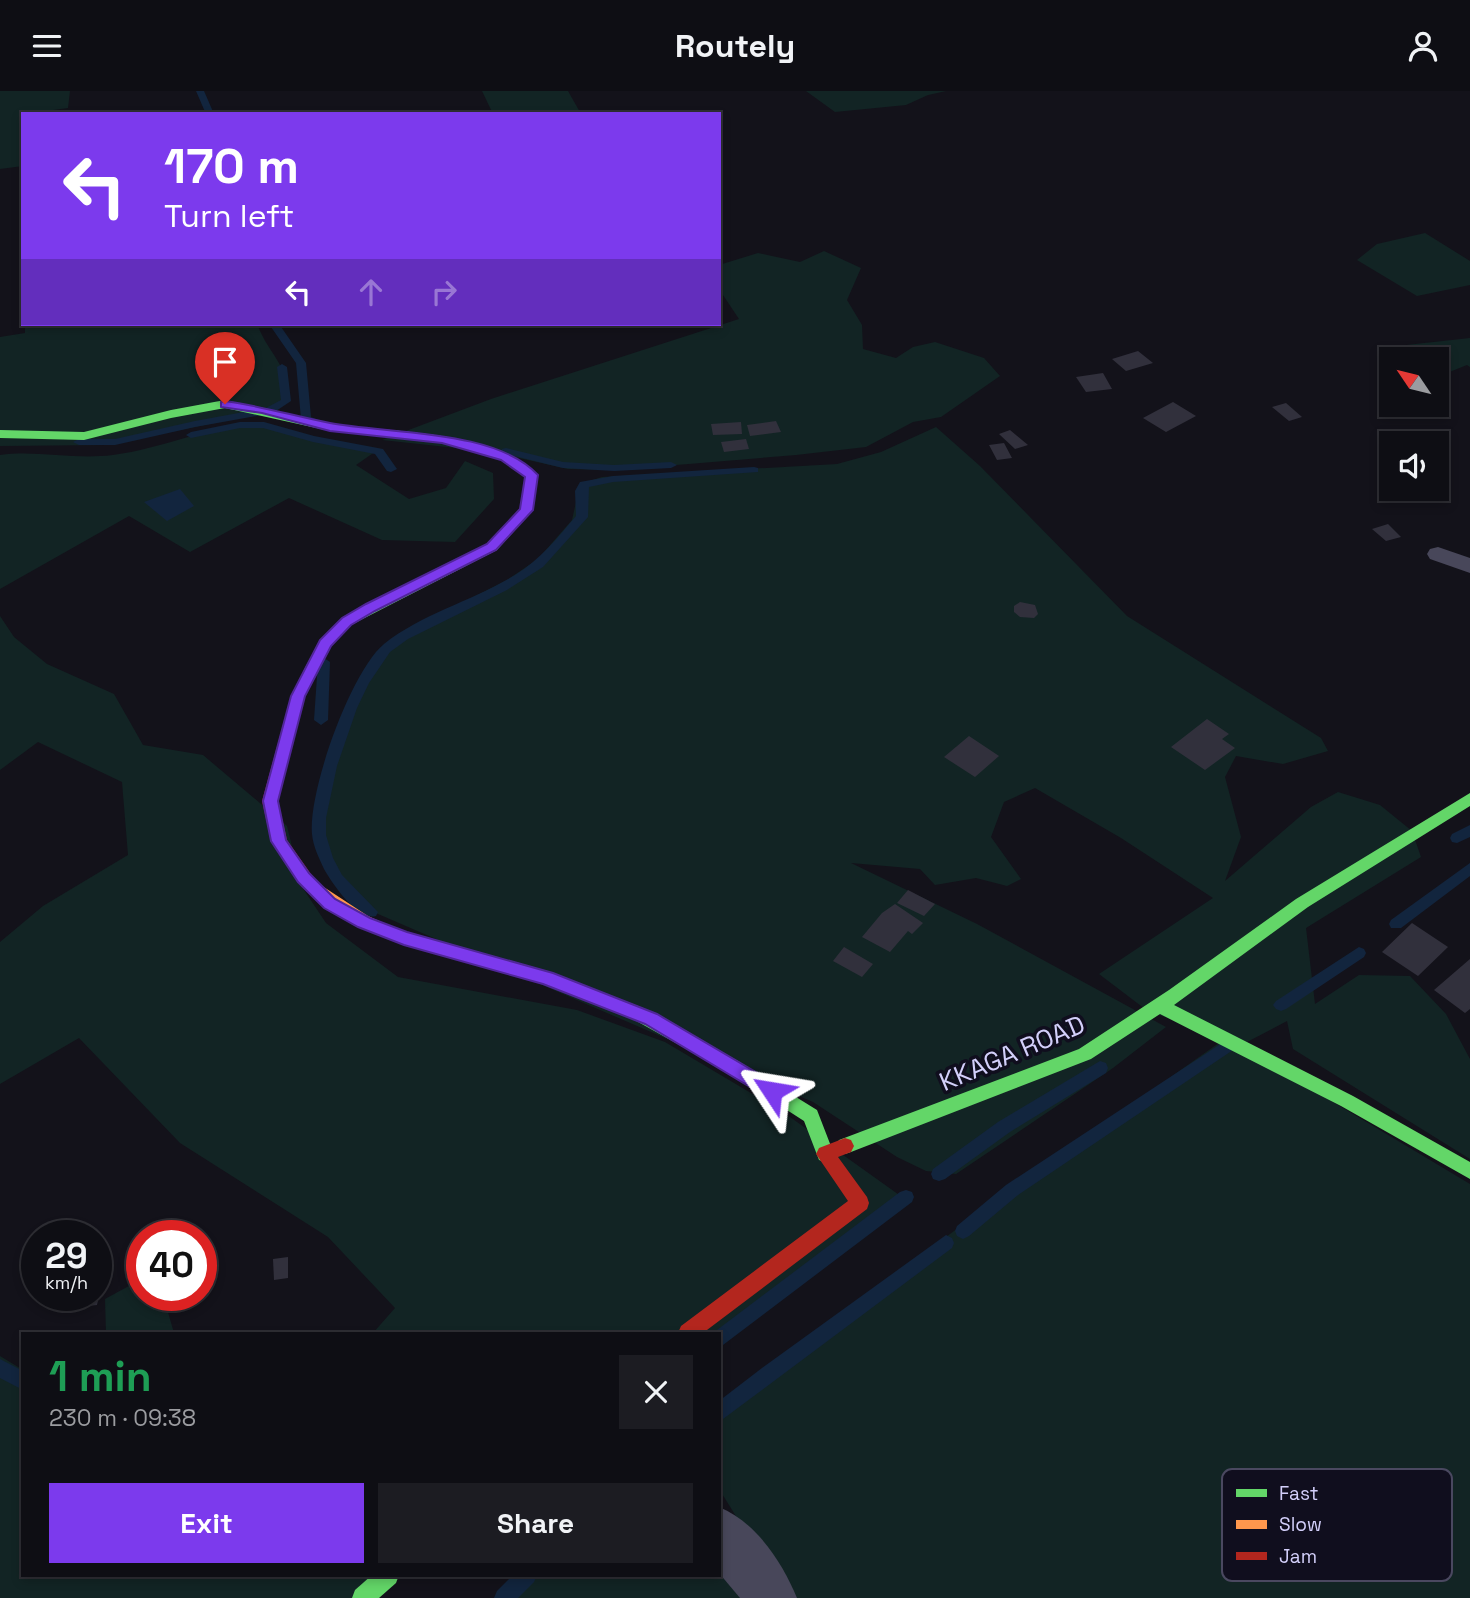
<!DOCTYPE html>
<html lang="en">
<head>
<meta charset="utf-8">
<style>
  body { margin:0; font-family:"Space Grotesk",sans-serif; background:#1c1c22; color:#f1f3f6; height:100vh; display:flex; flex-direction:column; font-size:26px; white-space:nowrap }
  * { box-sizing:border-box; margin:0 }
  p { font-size:23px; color:#9b9ca0 }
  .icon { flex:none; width:38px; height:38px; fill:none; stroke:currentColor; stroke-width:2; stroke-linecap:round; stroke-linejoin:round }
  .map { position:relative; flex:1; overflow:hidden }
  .details { position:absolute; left:21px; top:1241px; width:700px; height:245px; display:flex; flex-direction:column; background:#0e0e14; border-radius:0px; box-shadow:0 4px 10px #0003,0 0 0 2px #2e2e34 }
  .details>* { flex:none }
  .top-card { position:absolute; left:21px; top:21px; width:700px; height:214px; border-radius:0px; box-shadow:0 4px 10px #0003,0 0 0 2px #2e2e34; background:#7c3aed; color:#fff; overflow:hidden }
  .needle { width:46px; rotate:305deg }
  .buttons { position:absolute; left:1379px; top:256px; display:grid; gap:14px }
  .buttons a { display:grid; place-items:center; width:70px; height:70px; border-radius:0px; background:#0e0e14; box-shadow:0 4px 10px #0003,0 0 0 2px #2e2e34; font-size:35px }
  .speed { position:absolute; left:21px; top:1129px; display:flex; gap:14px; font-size:35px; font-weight:700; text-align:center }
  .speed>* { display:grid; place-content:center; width:91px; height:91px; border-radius:50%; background:#0e0e14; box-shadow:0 4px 10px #0003,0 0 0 2px #2e2e34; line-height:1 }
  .speed small { font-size:18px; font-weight:400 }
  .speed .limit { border:10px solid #d22; background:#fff; color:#111 }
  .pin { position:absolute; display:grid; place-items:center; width:60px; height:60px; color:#fff; margin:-72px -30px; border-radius:50% 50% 50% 0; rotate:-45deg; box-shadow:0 0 7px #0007 }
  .pin .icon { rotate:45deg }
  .me { position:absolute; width:77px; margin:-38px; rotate:303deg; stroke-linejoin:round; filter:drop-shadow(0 0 5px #0008) }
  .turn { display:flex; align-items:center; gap:24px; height:147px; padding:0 28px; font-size:32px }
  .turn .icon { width:91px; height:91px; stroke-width:2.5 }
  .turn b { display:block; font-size:49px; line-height:60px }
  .lanes { display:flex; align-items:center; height:66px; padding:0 28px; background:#0003; justify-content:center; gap:35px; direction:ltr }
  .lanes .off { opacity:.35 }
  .round { display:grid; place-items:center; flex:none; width:74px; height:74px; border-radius:0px; background:#1c1c22 }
  .summary { display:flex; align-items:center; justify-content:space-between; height:119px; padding:0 28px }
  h1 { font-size:42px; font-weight:600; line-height:52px; color:#1e9e55 }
  .cta { display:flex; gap:14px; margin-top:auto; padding:14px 28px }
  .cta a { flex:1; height:80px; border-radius:0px; background:#7c3aed; color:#fff; font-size:28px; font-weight:600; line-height:80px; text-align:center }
  .cta a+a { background:#1c1c22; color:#f1f3f6 }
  header { display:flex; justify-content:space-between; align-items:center; height:91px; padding:0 28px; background:#0e0e14; font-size:32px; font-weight:600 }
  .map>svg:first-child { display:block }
  .green { fill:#122424 }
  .water { fill:#12253e }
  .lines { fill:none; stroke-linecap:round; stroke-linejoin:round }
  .stream { fill:#12253e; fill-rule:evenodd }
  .building { fill:#31303c }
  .lane { fill:#48475a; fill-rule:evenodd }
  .street { fill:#48475a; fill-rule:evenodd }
  .fast { fill:#63d668; fill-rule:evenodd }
  .slow { fill:#ff974d; fill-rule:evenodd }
  .jam { fill:#b3261e; fill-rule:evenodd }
  .route { fill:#7c3aed; stroke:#51269a; stroke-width:2 }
  .labels { text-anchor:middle; stroke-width:7; stroke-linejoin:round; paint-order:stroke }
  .street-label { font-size:26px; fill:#d3cffa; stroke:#100e1e }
  .key { fill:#100e1e; stroke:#4a4860; stroke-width:2 }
  .key-label { font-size:19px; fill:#d3cffa }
</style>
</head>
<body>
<header><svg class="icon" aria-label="menu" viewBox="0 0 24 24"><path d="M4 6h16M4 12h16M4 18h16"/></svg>Routely<svg class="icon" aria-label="person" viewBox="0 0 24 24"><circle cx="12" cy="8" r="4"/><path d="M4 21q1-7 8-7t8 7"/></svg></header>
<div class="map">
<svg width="1470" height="1507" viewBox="0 0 1470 1507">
  <rect width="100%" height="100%" fill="#13121a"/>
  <g class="green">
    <polygon points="0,0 70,0 68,17 46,20 45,23 23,23 23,75 0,78"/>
    <polygon points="482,0 568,0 581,23 493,23"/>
    <polygon points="806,0 946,0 928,4 906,14 835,21"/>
    <polygon points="1425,142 1470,170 1470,194 1417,205 1357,169 1377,153"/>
    <polygon points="824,160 861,177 847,209 862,234 863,258 896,267 913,256 935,251 984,267 1000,285 941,326 913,331 866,356 796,364 616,379 568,378 493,361 382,349 491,308 739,228 719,198 719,174 758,162 800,171"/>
    <path d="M25 233H257C271 268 286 267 288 311L275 320 105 354 0 355V246L25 242Z"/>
    <polygon points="1470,247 1470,276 1467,274 1437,286 1437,268 1391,268 1391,279 1389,279 1379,257"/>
    <path d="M265 332 313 346 379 358 356 374 409 408 446 397 465 370 493 382 494 408 455 451 382 449 289 407 190 461 129 425 0 498V364C37 359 75 369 113 364 166 357 209 334 265 332Z"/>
    <polygon points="936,336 980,375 1127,525 1321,647 1328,660 1283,673 1236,665 1225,686 1241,746 1225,790 1311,716 1338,701 1380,714 1412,740 1421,766 1306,837 1315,913 1359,884 1410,885 1446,923 1470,968 1470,1068 1293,958 1287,930 1247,951 1149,921 1099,883 1213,807 1121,747 1035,697 1004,711 991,746 1021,788 1007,795 976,787 935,794 920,778 851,772 977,833 1166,936 1113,977 956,1083 926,1080 897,1066 813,1011 348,810 329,783 313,738 328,665 341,628 366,577 384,555 412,537 507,489 538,468 572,429 580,393 602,386 837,373 881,361"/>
    <polygon points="0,525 14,546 47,573 114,603 143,654 203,664 287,735 302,796 326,832 398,886 577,919 665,951 783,1021 909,1111 719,1256 719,1242 373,1242 395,1217 328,1146 180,1052 79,947 0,993 0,851 43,815 128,764 122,691 38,651 0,679"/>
    <polygon points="1226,947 1470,1093 1470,1507 787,1507 719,1398 719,1316 760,1283 988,1115"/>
    <polygon points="138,1190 142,1192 142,1204 163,1204 174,1242 106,1242 105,1208"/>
    <polygon points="0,1265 23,1279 23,1484 368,1484 378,1507 0,1507"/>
    <polygon points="719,1447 754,1507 494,1507 518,1484 719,1484"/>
  </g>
  <polygon class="water" points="180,398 194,415 167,430 144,411"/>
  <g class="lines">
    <g class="stream">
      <polygon points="196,0 204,0 214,23 206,23"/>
      <polygon points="269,233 279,233 306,272 311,326 321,330 321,334 313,334 301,328 296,272"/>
      <polygon points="282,273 287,276 291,310 273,322 195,336 115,354 79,354 73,351 79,348 115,348 195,330 266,317 281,309 277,276"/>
      <polygon points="240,331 264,331 314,345 383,358 397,378 391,381 387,380 375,363 313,351 263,337 240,337 191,347 186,344 191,341"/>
      <polygon points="506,357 563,371 614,374 671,371 677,374 671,377 614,380 563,377 502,362 502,358"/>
      <path d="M754 376 758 377V381L613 391 589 396 588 426 543 476 507 499 408 548 390 561 369 592 357 617 337 675 326 727V744L333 767 342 784 378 821 376 825C358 831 332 792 324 778 319 767 313 755 312 743 308 700 351 580 384 553 423 522 473 510 515 484 540 469 557 447 576 425L575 400 580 391 613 385Z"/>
      <polygon points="324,567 330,571 328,629 321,634 314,629 318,571"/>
      <polygon points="1470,734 1470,746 1457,752 1452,751 1450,747 1452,743"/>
      <polygon points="1470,772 1470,785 1401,837 1391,837 1389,833 1391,829"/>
      <polygon points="1359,856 1364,858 1366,862 1364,866 1286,918 1281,920 1276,918 1273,914 1276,910"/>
      <polygon points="1228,948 1233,949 1236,954 1233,959 1018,1104 969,1145 963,1148 957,1145 955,1140 957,1135 1006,1094"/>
      <polygon points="1100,970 1106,972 1108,977 1106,982 1010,1041 945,1088 939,1090 933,1088 931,1083 933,1078 998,1031"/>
      <polygon points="906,1099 912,1101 914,1106 912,1111 719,1257 719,1242 713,1242 900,1101"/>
      <polygon points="946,1144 952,1147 954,1152 952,1157 719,1331 719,1310 762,1277"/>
      <polygon points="0,1268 23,1280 23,1299 0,1287"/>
      <polygon points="513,1484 537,1484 534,1491 518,1507 494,1507 497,1500"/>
    </g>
  </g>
  <g class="building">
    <polygon points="1138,260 1153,272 1126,280 1112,268"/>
    <polygon points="1103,282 1112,298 1086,301 1076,286"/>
    <polygon points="1173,311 1196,325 1166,341 1143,327"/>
    <polygon points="1286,312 1302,326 1289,330 1272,316"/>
    <polygon points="776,330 781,341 750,345 747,334"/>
    <polygon points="741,331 742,343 713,344 711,333"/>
    <polygon points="1010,339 1028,354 1015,358 999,343"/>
    <polygon points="746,348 749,358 724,361 721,351"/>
    <polygon points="1004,352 1012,367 997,369 989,354"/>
    <polygon points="1388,433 1401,446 1386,450 1372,438"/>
    <polygon points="1020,511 1035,514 1038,523 1034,527 1020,526 1014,521 1014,515"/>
    <polygon points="1207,628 1229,643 1222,648 1235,657 1205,679 1171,656"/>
    <polygon points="969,645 999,665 975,686 944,666"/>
    <polygon points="908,799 935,813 924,825 897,812"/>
    <polygon points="895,813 923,832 912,843 908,840 890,861 862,846 882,822"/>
    <polygon points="1412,832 1448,856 1418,885 1382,861"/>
    <polygon points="844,856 873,873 862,886 833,870"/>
    <polygon points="1470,868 1470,918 1465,922 1434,899"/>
    <polygon points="288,1166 288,1187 274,1189 273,1168"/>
    <polygon points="107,1168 97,1214 88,1215 90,1204 96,1204 97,1169"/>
  </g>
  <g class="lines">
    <polygon class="lane" points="1438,456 1470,467 1470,482 1430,468 1427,463 1430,458"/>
    <path class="street" d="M719 1416C756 1431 782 1471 797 1507H740L719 1482Z"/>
    <g class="fast">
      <path d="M225 309C260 317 294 326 329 332 387 342 497 339 538 384L533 419 497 459 351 534 331 555 315 584H305L303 581 320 549 341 528 487 453 521 418 525 385 502 369 442 352 330 340 225 317 171 327 84 349 0 347V339L84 341 171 319Z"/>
      <polygon points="1470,702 1470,715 1308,816 1174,914 1353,1005 1470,1071 1470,1088 1341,1015 1160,923 1091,968 851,1061 845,1063 839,1061 836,1055 839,1049 1079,958 1169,899 1296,808"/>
      <polygon points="637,915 738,970 817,1019 834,1063 831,1069 825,1071 819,1069 804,1030 726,980 631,927 628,922 631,917"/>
      <polygon points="372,1484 399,1484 396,1492 379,1507 352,1507 355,1499"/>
    </g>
    <path class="slow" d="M310 787 368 825 397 838 547 880 643 917 646 922 643 927 637 929C601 917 567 900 531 889 446 863 376 858 304 797L302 793 304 789Z"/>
    <g class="jam">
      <polygon points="310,576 317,581 305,605 278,710 287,749 318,793 316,797 304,797 271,750 262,710 291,605 305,578"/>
      <polygon points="845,1047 851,1049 854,1055 851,1061 838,1066 867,1106 869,1112 867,1118 703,1242 678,1242 681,1235 848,1110 816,1063 819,1057"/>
    </g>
  </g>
  <path class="route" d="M225 310C261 315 294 325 330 332 388 343 496 338 538 384L533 419 496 459 375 520 351 534 331 555 305 605 278 710 286 749 309 782 335 808 370 827 407 841 553 882 657 923 778 994 781 1000 778 1005 772 1007 765 1005 645 933 543 893 404 854 358 836 324 817 298 791 271 750 263 710 291 605 320 549 342 527 366 513 487 453 520 418 525 386 501 369 442 352 330 340 262 322 221 316V311Z"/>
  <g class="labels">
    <g class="street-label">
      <text transform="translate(1012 962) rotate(-23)" y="9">KKAGA ROAD</text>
    </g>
  </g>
  <rect x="1222" y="1378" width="230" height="112" rx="10" class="key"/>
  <rect x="1236" y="1398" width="31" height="8" fill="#63d668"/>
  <rect x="1236" y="1429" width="31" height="9" fill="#ff974d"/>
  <rect x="1236" y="1461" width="31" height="8" fill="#b3261e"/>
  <g class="key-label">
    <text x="1279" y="1409">Fast</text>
    <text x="1279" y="1440">Slow</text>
    <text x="1279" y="1472">Jam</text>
  </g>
</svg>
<div class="buttons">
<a><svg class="needle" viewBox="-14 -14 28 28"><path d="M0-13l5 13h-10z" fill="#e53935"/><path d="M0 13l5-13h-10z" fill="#9b9ca0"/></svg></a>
<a><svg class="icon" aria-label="sound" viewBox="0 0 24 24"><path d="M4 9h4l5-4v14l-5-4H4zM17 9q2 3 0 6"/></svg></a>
</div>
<div class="speed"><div>29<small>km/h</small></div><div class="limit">40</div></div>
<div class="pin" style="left:225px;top:313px;background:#d93025"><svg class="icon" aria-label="arrive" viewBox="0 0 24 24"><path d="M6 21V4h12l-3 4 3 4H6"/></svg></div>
<svg class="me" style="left:772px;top:1000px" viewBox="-20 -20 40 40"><path d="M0-17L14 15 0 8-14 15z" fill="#7c3aed" stroke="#fff" stroke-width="4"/></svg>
<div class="top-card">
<div class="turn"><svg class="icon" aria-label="left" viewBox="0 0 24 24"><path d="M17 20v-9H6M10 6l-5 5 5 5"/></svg><div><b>170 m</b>Turn left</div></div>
<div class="lanes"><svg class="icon" aria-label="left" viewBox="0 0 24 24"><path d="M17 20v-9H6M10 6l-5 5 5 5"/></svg><svg class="icon off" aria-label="ahead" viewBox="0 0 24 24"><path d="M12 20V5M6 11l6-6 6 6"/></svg><svg class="icon off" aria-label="right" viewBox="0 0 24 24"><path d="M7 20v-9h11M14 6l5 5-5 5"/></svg></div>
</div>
<section class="details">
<div class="summary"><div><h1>1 min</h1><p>230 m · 09:38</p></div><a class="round"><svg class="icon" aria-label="close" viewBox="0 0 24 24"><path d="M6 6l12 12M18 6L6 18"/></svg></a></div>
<div class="cta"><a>Exit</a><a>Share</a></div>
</section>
</div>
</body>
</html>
